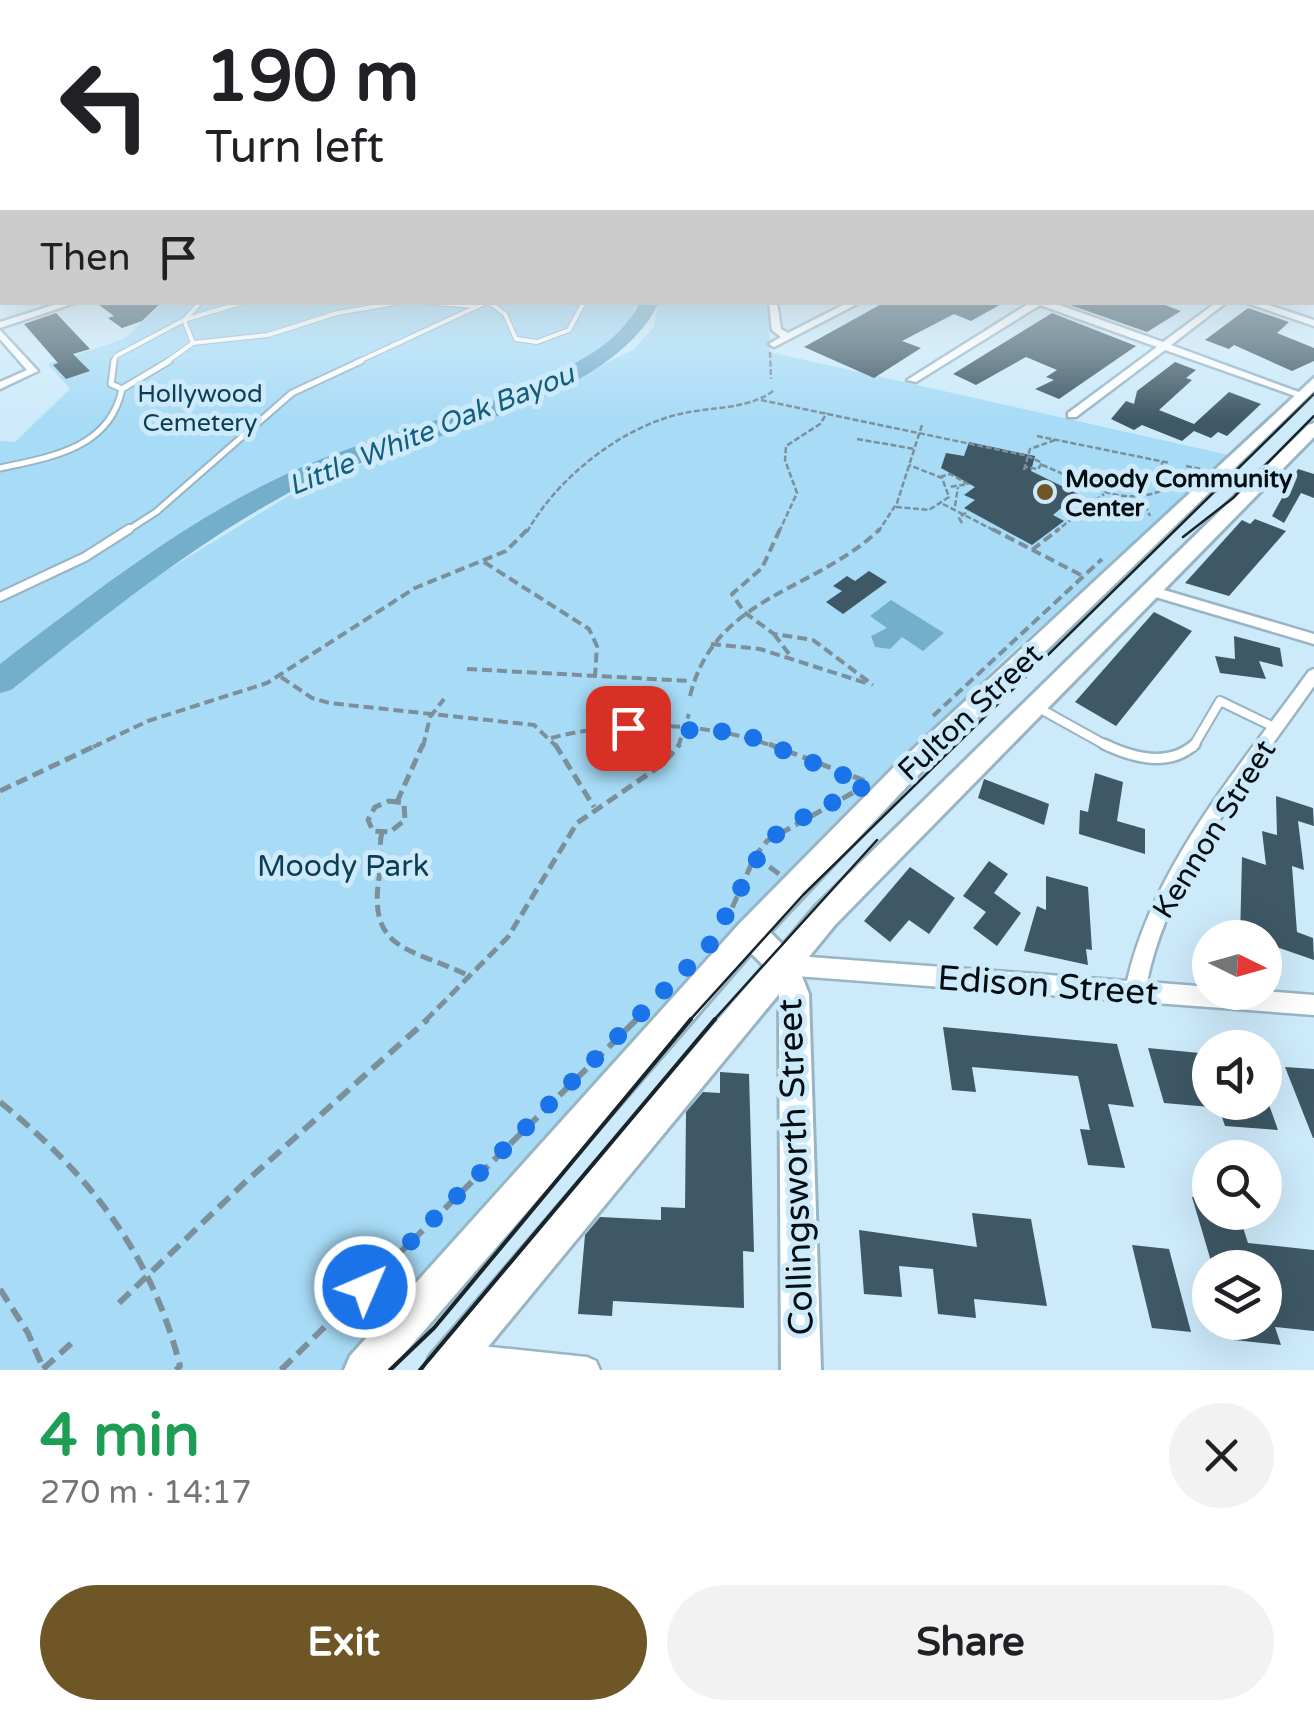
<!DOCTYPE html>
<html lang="en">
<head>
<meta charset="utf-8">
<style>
  body { margin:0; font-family:"Varela Round",sans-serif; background:#f2f2f2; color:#202124; height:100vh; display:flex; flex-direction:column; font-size:38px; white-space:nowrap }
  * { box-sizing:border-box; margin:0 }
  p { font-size:32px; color:#757577 }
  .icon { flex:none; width:55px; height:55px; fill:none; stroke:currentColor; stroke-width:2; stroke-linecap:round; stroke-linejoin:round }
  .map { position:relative; height:1370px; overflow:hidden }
  .panel { display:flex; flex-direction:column; background:#fff; flex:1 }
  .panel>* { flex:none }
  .banner { position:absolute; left:0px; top:0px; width:1315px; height:305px; box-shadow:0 10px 40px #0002; background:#fff; color:#202124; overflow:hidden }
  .needle { width:65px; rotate:95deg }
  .tools { position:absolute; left:1192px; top:920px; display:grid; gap:20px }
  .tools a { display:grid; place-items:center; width:90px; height:90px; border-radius:50%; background:#fff; box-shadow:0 10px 40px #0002; font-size:50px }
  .pin { position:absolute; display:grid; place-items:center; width:85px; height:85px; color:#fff; margin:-42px; border-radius:20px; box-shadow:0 5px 15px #0006 }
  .me { position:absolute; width:110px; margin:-55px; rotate:45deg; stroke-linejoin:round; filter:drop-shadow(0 0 8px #0008) }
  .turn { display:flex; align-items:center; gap:35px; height:210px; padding:0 40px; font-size:45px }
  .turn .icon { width:130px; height:130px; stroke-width:2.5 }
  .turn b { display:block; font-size:70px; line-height:85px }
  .then { display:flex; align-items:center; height:95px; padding:0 40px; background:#0003; gap:20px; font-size:38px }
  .round { display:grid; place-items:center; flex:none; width:105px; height:105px; border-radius:52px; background:#f2f2f2 }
  .head { display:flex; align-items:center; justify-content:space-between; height:170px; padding:0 40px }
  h1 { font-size:60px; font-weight:700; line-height:75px; color:#1e9e55 }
  .action { display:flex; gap:20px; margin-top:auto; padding:20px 40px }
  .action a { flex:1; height:115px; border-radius:60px; background:#6f5627; color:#fff; font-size:40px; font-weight:700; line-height:115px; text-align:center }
  .action a+a { background:#f2f2f2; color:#202124 }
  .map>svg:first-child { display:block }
  .green { fill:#a7dbf6 }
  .water { fill:#73aecb }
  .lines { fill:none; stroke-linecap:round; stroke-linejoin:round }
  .river { fill:#73aecb; fill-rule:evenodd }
  .building { fill:#3e5865 }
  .lane-far3-casing { stroke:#98b5c4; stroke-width:6 }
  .lane-far2-casing { stroke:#98b5c4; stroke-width:9 }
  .lane-far1-casing { stroke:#98b5c4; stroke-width:12 }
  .lane-casing { stroke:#98b5c4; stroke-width:14 }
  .street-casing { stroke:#98b5c4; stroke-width:5 }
  .secondary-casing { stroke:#98b5c4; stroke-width:6 }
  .path-far3 { stroke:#7b909b; stroke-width:2.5; stroke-dasharray:6 2.5; stroke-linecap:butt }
  .path-far2 { stroke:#7b909b; stroke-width:4; stroke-dasharray:10 5; stroke-linecap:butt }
  .path-far1 { stroke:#7b909b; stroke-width:5; stroke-dasharray:12 6; stroke-linecap:butt }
  .path { stroke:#7b909b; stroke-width:6; stroke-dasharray:15 8; stroke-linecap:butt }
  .lane-far3 { stroke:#fff; stroke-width:4 }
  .lane-far2 { stroke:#fff; stroke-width:5 }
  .lane-far1 { stroke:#fff; stroke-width:8 }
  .lane { stroke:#fff; stroke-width:9 }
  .street { fill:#fff; fill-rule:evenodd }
  .secondary { fill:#fff; fill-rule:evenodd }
  .tram-far1 { stroke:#19242a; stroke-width:2.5 }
  .tram { stroke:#19242a; stroke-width:4 }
  .route { stroke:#1a73e8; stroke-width:18; stroke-dasharray:0 32.4 }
  .poi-dot { fill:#6f5627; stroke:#cdeafa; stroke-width:4 }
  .labels { text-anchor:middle; stroke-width:10; stroke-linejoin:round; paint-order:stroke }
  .far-park-label { font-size:25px; fill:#0b3e54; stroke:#cdeafa }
  .far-poi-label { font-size:25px; font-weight:bold; fill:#040d12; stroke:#cdeafa; text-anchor:start }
  .far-water-label { font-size:28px; font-style:italic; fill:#145e7d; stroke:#cdeafa }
  .street-label { font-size:30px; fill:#040d12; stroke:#cdeafa }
  .park-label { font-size:30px; fill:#0b3e54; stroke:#cdeafa }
  .near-street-label { font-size:35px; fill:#040d12; stroke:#cdeafa }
</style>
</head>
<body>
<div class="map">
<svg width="1314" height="1370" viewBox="0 0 1314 1370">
  <rect width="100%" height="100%" fill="#cdeafa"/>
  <g class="green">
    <polygon points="163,303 636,303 628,328 604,352 532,386 285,477 129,575 0,670 0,441 15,442 70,389 48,364 124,339"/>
    <polygon points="658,303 768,303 770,352 1233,456 996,666 343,1370 0,1370 0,693 154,578 305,486 496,414 633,350 654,327"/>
  </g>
  <polygon class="water" points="891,600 944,633 923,651 902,637 890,649 875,647 871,636 887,628 870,616"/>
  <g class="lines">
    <path class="river" d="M640 302H659C609 411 384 440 283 496 185 550 99 620 11 690L0 693V664C100 588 202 507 319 460 390 431 465 416 534 383 575 364 619 345 640 302Z"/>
  </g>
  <g class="building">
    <polygon points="95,302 162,302 142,321 122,328 108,318 114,316"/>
    <polygon points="885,302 1005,302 971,321 954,314 902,341 921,348 874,378 804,347"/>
    <polygon points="1157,302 1181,311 1147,332 1067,304"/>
    <polygon points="1248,308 1289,322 1277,333 1314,348 1314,361 1292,371 1234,345 1229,349 1205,340"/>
    <polygon points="56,313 90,349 73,354 90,371 66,379 53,365 58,363 24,324"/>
    <polygon points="1052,313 1136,346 1059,399 1035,389 1054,380 1046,377 1057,370 1026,357 976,385 953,374"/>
    <polygon points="1175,362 1196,370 1186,378 1192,380 1159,410 1194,424 1229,392 1261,404 1227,436 1218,432 1211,438 1194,431 1182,441 1142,425 1134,430 1111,419 1126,401 1134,404 1137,391"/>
    <polygon points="969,442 1035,456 1031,471 1078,494 1053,515 1064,521 1032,545 964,508 975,500 964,495 975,487 941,468 946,453 964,456"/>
    <polygon points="1298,469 1314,474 1314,498 1301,493 1284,523 1272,516"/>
    <polygon points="1255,519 1286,531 1229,596 1185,583 1242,520 1250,524"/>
    <polygon points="869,571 887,582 843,614 826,602 842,591 833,586 847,576 855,581"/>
    <polygon points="1154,612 1192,631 1116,726 1075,702"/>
    <polygon points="1234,636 1280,648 1283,667 1259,661 1266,679 1220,673 1215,656 1235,659"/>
    <polygon points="1095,773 1123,782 1117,821 1145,829 1145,854 1079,834 1080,810 1088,812"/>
    <polygon points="984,779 1049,804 1044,825 978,798"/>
    <polygon points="1276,796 1313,808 1314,826 1298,821 1304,870 1292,866 1297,932 1313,938 1314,960 1265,943 1265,938 1240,938 1242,857 1266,865 1262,831 1277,835"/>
    <polygon points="989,861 1008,874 994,893 1021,913 997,946 973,928 986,912 963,896"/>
    <polygon points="910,867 955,898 929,934 909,920 890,942 864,921"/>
    <polygon points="1046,876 1088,887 1092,950 1086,949 1088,965 1024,951 1037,906 1046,910"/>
    <polygon points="943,1027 1117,1044 1134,1107 1108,1104 1125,1168 1088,1165 1080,1129 1090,1130 1078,1076 972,1067 976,1092 952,1090"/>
    <polygon points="1148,1048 1210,1054 1210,1107 1164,1103"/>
    <polygon points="1285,1067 1314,1069 1314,1138 1313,1138"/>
    <polygon points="720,1072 749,1074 754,1252 743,1251 744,1308 613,1301 612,1316 578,1314 585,1235 600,1217 661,1220 661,1207 685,1208 686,1112 703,1092 720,1093"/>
    <polygon points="1217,1102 1268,1102 1278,1130 1225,1126"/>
    <polygon points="1192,1197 1210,1199 1210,1212 1238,1212 1248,1243 1314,1250 1314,1331 1275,1327 1281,1345 1234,1340 1229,1322 1265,1322 1265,1268 1213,1268"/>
    <polygon points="972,1213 1031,1219 1047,1306 974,1299 976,1318 938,1314 933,1269 899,1266 902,1297 864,1294 859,1230 977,1247"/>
    <polygon points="1132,1245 1169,1249 1191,1332 1152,1328"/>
  </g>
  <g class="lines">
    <g class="lane-far3-casing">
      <g id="lane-far3">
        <polyline points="423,302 474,306"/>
        <polyline points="489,302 505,314 516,339 537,342 569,330 584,302"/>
        <polyline points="193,343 268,335 337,313 401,302"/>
        <polyline points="113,363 116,356 184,320 201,302"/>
        <polyline points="165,363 193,343 184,320 244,302"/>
        <polyline points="355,363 487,302"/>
      </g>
    </g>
    <g class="lane-far2-casing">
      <g id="lane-far2">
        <polyline points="122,389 169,361"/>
        <path d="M0 468C52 457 110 448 122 389L111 384 114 361"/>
        <polyline points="125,532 156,512 292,393 361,361"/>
      </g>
    </g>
    <g class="lane-far1-casing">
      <g id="lane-far1">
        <polyline points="0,597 85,557 129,529"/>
        <polyline points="1037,707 1109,747"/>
        <polyline points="1193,747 1220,701 1276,728"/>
      </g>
    </g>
    <g class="lane-casing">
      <path id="lane" d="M1104 744C1133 758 1169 768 1195 744"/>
    </g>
    <g class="street-casing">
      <g id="street">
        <rect x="0" y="262" width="2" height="5"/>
        <polygon points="63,302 78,302 0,328 0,322"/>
        <polygon points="769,302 777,302 781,329 788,333 849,302 861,302 774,347 769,344 781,337 772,330"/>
        <polygon points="1031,302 1051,302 1163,342 1217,302 1227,302 1171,345 1307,395 1298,397 1165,350 1076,417 1068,417 1068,413 1157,347 1040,305 916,382 907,380"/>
        <polygon points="1244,302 1259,302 1314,320 1314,326"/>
        <polygon points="0,330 38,371 0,389 0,382 27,370 0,339"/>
        <polygon points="1147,585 1314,634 1314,644 1142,593 1140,590 1142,587"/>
        <path d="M1314 669V686C1250 778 1170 871 1147 982L1210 987V992L1265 991 1314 995V1015L783 975 776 972 773 965 776 958 783 955 1127 981C1154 864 1240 767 1309 671Z"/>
        <polygon points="461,1344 587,1357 596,1361 600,1370 461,1370 452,1366 448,1357 452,1348"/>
      </g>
    </g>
    <g class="secondary-casing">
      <polygon id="secondary" points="1314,378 1314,391 912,781 770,932 783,945 815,907 1308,425 1314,423 1314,437 835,925 799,969 809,994 821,1370 781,1370 779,994 469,1370 424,1370 430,1356 764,966 751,953 390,1370 344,1370 350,1356 740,923 894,767"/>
    </g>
    <g class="path-far3">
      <polyline points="770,352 771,379"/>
      <polyline points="761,400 1028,456 1042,463 1038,469 1025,467"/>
      <polyline points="1037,436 1170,463"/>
      <polyline points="857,439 915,449"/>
      <path d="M1042 465C1083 481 1119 509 1163 490L1162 462"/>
      <polyline points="1186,466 1201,469"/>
      <polyline points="1024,470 1030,449 1055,440"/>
      <polyline points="940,477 950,474 968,484 949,487"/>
      <polyline points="1142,497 1150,516"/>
      <polyline points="943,504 997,532"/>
      <polyline points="955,506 958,487"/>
      <polyline points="896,507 929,510 949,497 942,478 909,465"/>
      <polyline points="962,523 959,518 968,511"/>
      <path d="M527 532C557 478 622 426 684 413 713 407 749 409 773 391"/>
      <polyline points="779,532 797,493 785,460 786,446 820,424 827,413"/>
      <polyline points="878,532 897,503 922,425"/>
      <polyline points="1055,532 1104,494"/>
    </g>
    <g class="path-far2">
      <polyline points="780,529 762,568 732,594 744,612 774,634 813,640 873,685"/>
      <polyline points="992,529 1081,575"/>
      <polyline points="1032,550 1059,529"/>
      <polyline points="484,562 589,629 597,646 595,676"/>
      <polyline points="774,634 789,654"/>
      <polyline points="711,644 760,649 866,683"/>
      <polyline points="467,669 691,681"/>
      <polyline points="281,677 312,698 329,703 534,725 557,747"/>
      <path d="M690 696C715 595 813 593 880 529"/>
      <polyline points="933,716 1102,559"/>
      <path d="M551 738C620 720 708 721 775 747"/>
      <polyline points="93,747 148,721 267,683 415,588 506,551 528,529"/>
      <polyline points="423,747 430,717 444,699"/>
      <polyline points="678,747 689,714"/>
    </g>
    <g class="path-far1">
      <polyline points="555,744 594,807"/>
      <polyline points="769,744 865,781"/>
      <polyline points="0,791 99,744"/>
      <polygon points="389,801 404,803 405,820 390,832 373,831 368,820 375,807"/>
      <polyline points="397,802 423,744"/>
      <path d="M382 833C378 845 383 859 380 872 365 954 413 947 471 977"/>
      <polyline points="755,856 779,874"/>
      <polyline points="725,924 755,856 767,841 856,791"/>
      <polyline points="425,1021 508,937 577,823 663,764 680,744"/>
      <polyline points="635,1021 648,1008"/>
    </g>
    <g class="path">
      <path d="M0 1102C89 1174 152 1254 180 1366L176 1370"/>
      <polyline points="0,1289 28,1333 44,1370"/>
      <polyline points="119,1303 242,1185 428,1019"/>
      <polyline points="43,1369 75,1340"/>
      <polyline points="281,1370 637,1019"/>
    </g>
    <use href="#lane-far3" class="lane-far3"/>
    <use href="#lane-far2" class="lane-far2"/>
    <use href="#lane-far1" class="lane-far1"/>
    <use href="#lane" class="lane"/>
    <use href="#street" class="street"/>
    <use href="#secondary" class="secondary"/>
    <g class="tram-far1">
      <polyline points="1183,537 1233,498 1314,416"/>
      <polyline points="689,1021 803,895 1314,394"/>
      <polyline points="713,1021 877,840"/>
    </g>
    <g class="tram">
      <polyline points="390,1370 434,1328 691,1019"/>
      <polyline points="420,1370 715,1019"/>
    </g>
  </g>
  <linearGradient id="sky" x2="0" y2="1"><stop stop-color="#79b2dc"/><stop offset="0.55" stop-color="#e8f6fd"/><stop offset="1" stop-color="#e8f6fd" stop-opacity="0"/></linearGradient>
  <rect width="1314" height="422" fill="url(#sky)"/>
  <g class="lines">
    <polyline class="route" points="365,1287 709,946 767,841 792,823 867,785 739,732 628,728"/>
  </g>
  <circle class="poi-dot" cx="1045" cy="492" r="10"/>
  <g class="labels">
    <g class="far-park-label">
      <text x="200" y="402">Hollywood<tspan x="200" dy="29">Cemetery</tspan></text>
    </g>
    <g class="far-poi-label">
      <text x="1065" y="487">Moody Community<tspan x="1065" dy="29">Center</tspan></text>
    </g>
    <g class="far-water-label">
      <text transform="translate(431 429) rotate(-22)" y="10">Little White Oak Bayou</text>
    </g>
    <g class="street-label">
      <text transform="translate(970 712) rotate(-43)" y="10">Fulton Street</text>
      <text transform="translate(1214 829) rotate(-58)" y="10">Kennon Street</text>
    </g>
    <g class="park-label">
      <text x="343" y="876">Moody Park</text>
    </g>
    <g class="near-street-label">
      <text transform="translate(1048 985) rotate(4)" y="12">Edison Street</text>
      <text transform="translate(795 1167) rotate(-92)" y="12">Collingsworth Street</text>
    </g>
  </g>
</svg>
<div class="tools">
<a><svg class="needle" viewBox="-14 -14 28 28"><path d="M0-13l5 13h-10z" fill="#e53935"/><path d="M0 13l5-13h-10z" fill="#757577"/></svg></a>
<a><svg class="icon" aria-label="sound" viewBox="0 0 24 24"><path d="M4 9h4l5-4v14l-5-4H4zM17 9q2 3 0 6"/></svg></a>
<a><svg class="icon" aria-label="search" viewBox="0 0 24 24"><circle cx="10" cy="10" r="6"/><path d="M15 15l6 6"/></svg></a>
<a><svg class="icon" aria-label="layers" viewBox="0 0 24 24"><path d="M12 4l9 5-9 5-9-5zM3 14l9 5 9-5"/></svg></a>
</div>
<div class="pin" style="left:628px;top:728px;background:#d93025"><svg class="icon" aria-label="arrive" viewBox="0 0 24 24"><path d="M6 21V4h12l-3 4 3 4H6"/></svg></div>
<svg class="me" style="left:365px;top:1287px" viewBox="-20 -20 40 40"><circle r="17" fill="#1a73e8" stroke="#fff" stroke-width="3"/><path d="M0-11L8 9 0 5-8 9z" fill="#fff"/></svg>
<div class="banner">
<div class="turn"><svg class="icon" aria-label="left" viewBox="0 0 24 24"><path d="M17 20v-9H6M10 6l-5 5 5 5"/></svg><div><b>190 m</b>Turn left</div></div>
<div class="then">Then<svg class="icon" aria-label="arrive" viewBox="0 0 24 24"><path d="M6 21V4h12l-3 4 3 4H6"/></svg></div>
</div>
</div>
<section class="panel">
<div class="head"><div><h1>4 min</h1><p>270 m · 14:17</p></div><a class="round"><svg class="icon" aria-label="close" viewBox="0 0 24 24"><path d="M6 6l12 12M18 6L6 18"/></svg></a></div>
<div class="action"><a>Exit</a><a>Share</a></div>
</section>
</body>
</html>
